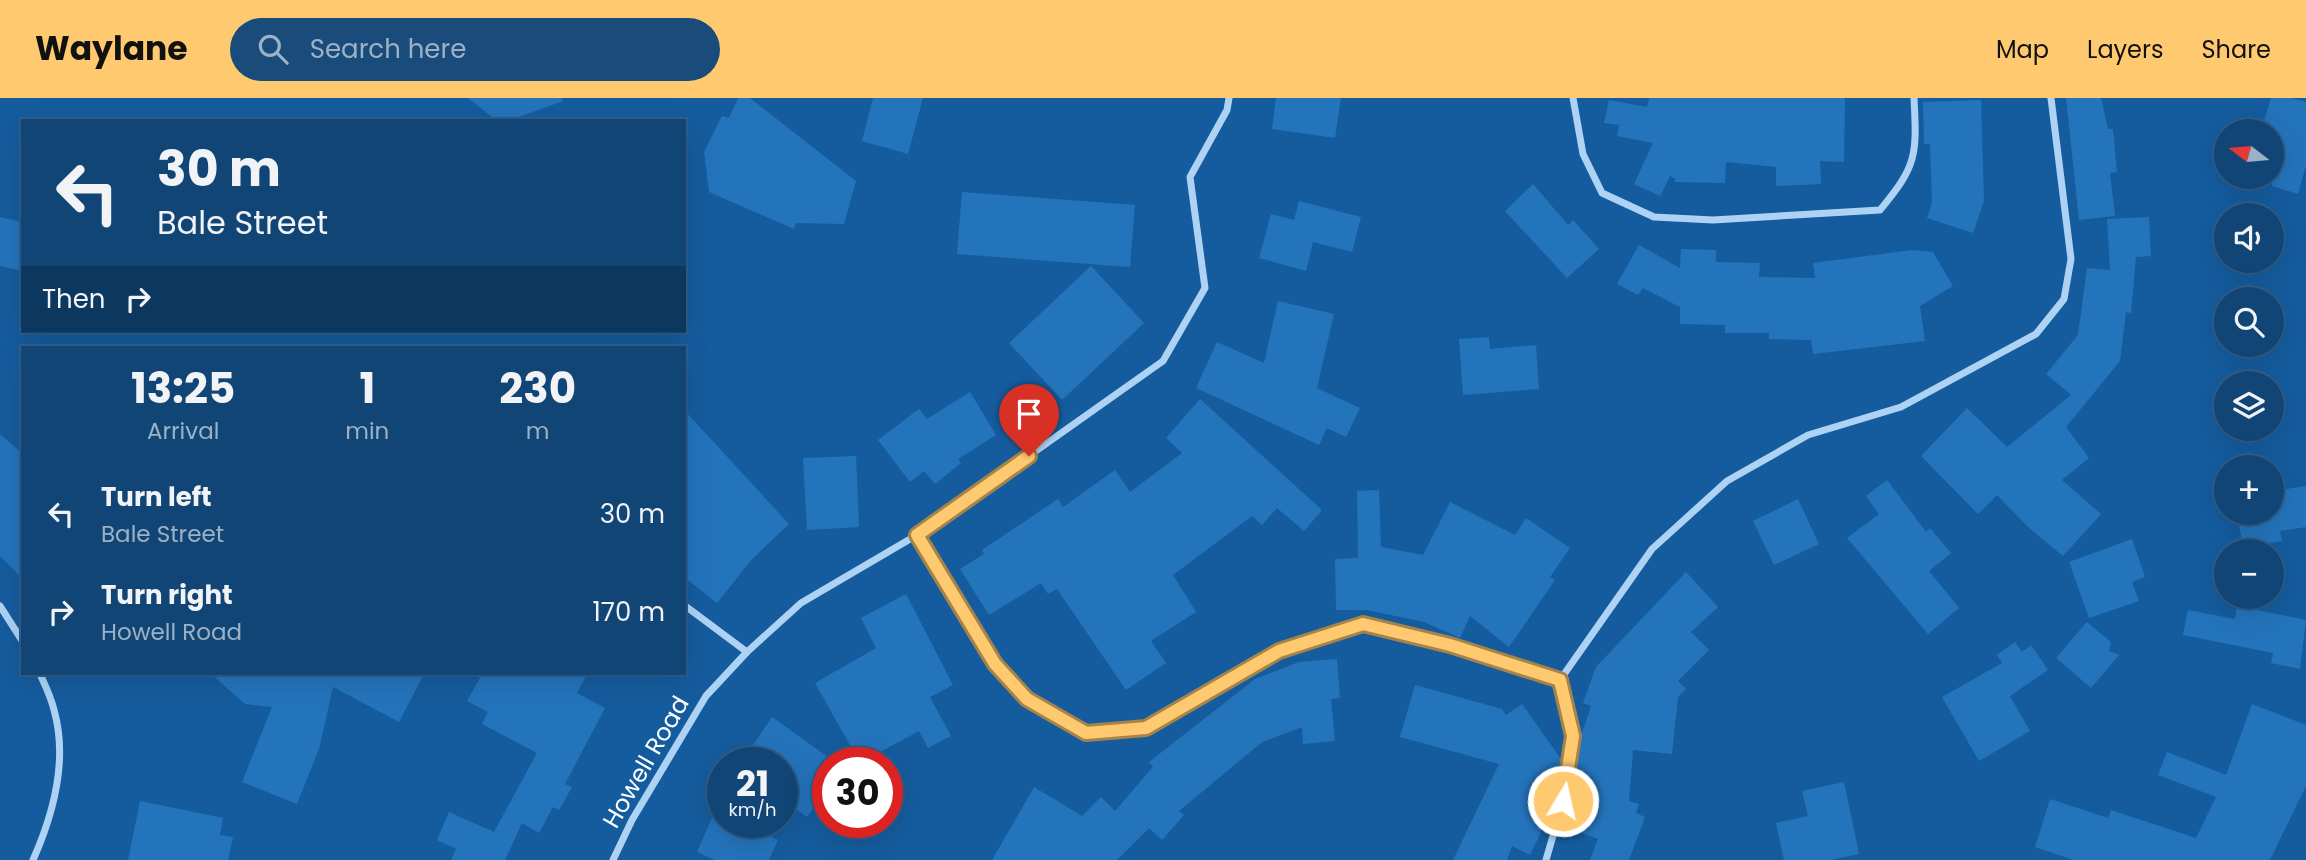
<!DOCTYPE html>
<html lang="en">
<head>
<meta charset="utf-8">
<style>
  body { margin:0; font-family:Poppins,sans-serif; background:#194c7b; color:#f1f3f6; height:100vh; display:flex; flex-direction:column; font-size:26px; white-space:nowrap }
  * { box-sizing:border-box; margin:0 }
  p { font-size:23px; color:#9cb1c5 }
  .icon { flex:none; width:38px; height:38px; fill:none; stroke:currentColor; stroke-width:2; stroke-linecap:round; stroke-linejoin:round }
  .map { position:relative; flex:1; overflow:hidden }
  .details { position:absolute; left:21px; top:248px; width:665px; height:329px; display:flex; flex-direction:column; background:#104576; border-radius:0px; box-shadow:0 7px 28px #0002,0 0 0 2px #305d88 }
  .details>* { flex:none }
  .hud { position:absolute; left:21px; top:21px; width:665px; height:214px; border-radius:0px; box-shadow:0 7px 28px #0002,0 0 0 2px #305d88; background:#104576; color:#f1f3f6; overflow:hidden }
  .needle { width:46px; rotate:286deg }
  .buttons { position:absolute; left:2214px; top:21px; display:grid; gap:14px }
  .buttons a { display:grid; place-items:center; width:70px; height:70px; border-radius:50%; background:#104576; box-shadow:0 7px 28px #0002,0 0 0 2px #305d88; font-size:35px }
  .speed { position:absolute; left:707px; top:649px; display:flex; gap:14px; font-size:35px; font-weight:700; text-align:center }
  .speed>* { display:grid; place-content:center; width:91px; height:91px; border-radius:50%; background:#104576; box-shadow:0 7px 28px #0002,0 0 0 2px #305d88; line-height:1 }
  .speed small { font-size:18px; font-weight:400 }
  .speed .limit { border:10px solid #d22; background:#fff; color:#111 }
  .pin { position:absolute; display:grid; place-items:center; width:60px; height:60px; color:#fff; margin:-72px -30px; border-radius:50% 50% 50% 0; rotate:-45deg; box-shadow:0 0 7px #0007 }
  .pin .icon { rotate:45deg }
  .me { position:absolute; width:77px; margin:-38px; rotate:9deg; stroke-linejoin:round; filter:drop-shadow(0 0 5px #0008) }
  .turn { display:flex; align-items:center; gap:24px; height:147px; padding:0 21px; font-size:32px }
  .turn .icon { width:91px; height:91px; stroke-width:2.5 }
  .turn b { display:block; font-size:49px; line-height:60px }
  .then { display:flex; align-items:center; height:66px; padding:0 21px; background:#0003; gap:14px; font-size:26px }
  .eta { display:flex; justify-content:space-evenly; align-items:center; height:119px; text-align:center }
  .eta b { font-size:42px; font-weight:700; line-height:49px }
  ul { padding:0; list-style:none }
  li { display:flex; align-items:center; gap:21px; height:98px; padding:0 21px }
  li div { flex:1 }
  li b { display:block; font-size:26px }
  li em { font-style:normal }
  header { display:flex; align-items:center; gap:42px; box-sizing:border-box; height:98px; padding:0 35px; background:#ffca6f; color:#111 }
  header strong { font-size:33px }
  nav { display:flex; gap:38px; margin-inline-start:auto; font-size:24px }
  .search { width:490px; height:63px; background:#194c7b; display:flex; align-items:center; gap:18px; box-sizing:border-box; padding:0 24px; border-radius:38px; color:#9cb1c5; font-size:26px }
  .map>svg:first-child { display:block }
  .building { fill:#2474bc }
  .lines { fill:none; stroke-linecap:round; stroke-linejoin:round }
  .minor { stroke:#add2f3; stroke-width:7 }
  .route-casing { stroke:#a68348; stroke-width:18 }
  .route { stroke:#ffca6f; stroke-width:12 }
  .labels { text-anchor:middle; stroke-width:7; stroke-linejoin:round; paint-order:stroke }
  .street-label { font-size:24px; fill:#fff; stroke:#155c9e }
</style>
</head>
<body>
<header>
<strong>Waylane</strong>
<div class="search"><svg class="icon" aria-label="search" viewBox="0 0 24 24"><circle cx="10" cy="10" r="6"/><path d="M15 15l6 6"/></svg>Search here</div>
<nav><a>Map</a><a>Layers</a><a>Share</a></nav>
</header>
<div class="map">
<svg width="2306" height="762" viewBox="0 0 2306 762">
  <rect width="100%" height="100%" fill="#155c9e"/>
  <g class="building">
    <polygon points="468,0 562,0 563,3 508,23 497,23"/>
    <polygon points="738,0 750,0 856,83 844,126 796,125 794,131 709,94 704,54 722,18 729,20"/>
    <polygon points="873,0 923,0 908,56 862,43"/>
    <polygon points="1276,0 1341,0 1335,40 1272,31"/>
    <polygon points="1649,0 1845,0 1844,64 1820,63 1821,86 1776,88 1776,69 1726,64 1725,85 1674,84 1676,81 1670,78 1660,98 1634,86 1653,45 1617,38 1619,27 1604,25 1609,2 1647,9"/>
    <polygon points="2066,0 2101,0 2108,31 2113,31 2117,74 2110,75 2115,118 2079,122"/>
    <polygon points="2271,0 2292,0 2306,4 2306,67 2298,96 2272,88 2272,33 2261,33"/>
    <polygon points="1981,2 1984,103 1973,135 1927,120 1932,105 1930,46 1924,46 1923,4"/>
    <polygon points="1533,86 1568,127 1573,122 1599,151 1567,180 1505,113"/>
    <polygon points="962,94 1135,107 1130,169 957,156"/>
    <polygon points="1299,103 1361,119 1352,154 1313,144 1306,173 1259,160 1271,116 1294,122"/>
    <polygon points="0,119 23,124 23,173 0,168"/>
    <polygon points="2149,119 2151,158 2136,159 2131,215 2126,214 2120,263 2066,329 2089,360 2062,382 2101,416 2063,458 2029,430 1997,397 1978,416 1921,358 1967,310 2007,349 2071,297 2046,276 2078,237 2087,170 2110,172 2107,121"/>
    <polygon points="1639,147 1680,170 1681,151 1716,152 1716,164 1760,165 1759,179 1815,180 1813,165 1912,152 1933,154 1953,188 1920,208 1925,243 1813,256 1811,242 1769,241 1769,235 1725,235 1725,227 1680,226 1680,209 1643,190 1638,197 1617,186"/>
    <polygon points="1091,168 1144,225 1062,302 1009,245"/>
    <polygon points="1278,203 1334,216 1317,290 1360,310 1346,339 1327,330 1319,347 1196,290 1217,244 1264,265"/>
    <polygon points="1489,239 1490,251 1536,247 1539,291 1463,297 1459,241"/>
    <polygon points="970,294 996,337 958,361 961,365 935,386 924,373 910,384 878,342 919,311 927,321"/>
    <polygon points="1200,301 1322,412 1304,433 1277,410 1262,427 1252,418 1173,477 1196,514 1151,543 1166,565 1126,592 1057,491 1048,496 1041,485 989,517 960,471 984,456 982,452 1058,401 1063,409 1115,372 1130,394 1182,355 1166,340"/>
    <polygon points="684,312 789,426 752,461 717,505 684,479"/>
    <polygon points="0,336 23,356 23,481 0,458"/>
    <polygon points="856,358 859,429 807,432 803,360"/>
    <polygon points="1887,382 1926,434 1930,430 1951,455 1929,473 1959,510 1928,536 1847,440 1879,416 1866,398"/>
    <polygon points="2306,388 2306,429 2280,433 2282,443 2243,449 2237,415 2272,415 2272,393"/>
    <polygon points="1379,392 1381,449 1423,457 1450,404 1515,437 1526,420 1570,450 1550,479 1555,482 1509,549 1470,518 1460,540 1424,524 1367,512 1336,512 1335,461 1358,460 1357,393"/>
    <polygon points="1798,401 1819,446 1774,467 1753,423"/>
    <polygon points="2132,441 2145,479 2132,484 2139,503 2089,520 2069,464"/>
    <polygon points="1686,474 1718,509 1691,534 1709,552 1678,583 1686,591 1678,599 1672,656 1633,652 1629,703 1639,706 1636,715 1645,719 1629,762 1590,762 1598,741 1562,728 1578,647 1591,608 1583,605 1596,569"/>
    <polygon points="906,496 953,587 930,599 951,638 928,650 919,633 860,665 815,585 876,550 861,520"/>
    <polygon points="2237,508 2306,522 2300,571 2271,565 2273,555 2183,537 2188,512 2235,521"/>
    <polygon points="2087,524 2111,544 2109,553 2119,557 2091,590 2056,560"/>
    <polygon points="2015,544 2022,554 2031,547 2048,572 2010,598 2030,633 1979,663 1942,599 2002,565 1997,557"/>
    <polygon points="1337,561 1340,600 1331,601 1335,643 1303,646 1302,629 1262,644 1179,713 1184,717 1162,742 1149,730 1117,762 992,762 1034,689 1082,718 1101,699 1115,713 1153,669 1149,664 1255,581 1299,564"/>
    <polygon points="211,576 424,576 399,624 333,589 319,651 297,706 242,684 272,609 245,606"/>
    <polygon points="482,576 587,576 577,595 605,610 565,686 572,689 559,712 553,709 539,735 522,725 505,762 451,762 456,751 437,742 449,714 494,734 537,655 482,626 488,614 467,603"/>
    <polygon points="1415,587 1502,611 1506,617 1522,606 1563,664 1551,724 1547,722 1530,757 1512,748 1507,762 1453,762 1499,666 1400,639"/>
    <polygon points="2252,606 2306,627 2306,688 2270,762 2074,762 2035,749 2050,701 2108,720 2111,712 2196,740 2216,699 2158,677 2167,654 2226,677"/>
    <polygon points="772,619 828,659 828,690 807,719 782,702 782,665 760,665 747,656"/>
    <polygon points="1844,684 1859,756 1830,762 1784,762 1776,725 1808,718 1802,693"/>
    <polygon points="140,703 223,720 220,737 233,739 228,762 128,762"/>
    <polygon points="715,713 723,716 723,724 740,724 778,742 769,762 715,762 697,754"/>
  </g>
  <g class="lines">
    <g class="minor">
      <path d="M1573 0 1583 56 1602 95 1654 119 1713 122 1880 112C1917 68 1917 57 1914 0"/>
      <polyline points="917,437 995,566 1027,601 1086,634 1146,630 1279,553 1363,526 1450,547 1560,582"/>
      <polyline points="684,507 747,554"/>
      <polyline points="0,508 23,544"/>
      <path d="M33 762C53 717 68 661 54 612 51 599 45 587 40 576"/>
      <polyline points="613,762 632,722 706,598 747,554 801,505 917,437 1163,263 1205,190 1190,79 1227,12 1229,0"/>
      <polyline points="1546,762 1563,703 1573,638 1560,582 1652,451 1727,383 1808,337 1901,309 2036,236 2064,201 2071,161 2051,0"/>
    </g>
  </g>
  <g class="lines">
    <g class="route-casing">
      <polyline id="route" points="1029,358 917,437 995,566 1027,601 1086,635 1146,630 1279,553 1363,526 1450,547 1560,582 1573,638 1563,703"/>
    </g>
    <use href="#route" class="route"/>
  </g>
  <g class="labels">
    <g class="street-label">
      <text transform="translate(646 664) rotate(-60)" y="8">Howell Road</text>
    </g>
  </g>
</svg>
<div class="buttons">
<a><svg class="needle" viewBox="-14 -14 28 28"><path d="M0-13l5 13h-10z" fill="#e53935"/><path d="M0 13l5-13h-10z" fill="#9cb1c5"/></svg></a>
<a><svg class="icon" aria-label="sound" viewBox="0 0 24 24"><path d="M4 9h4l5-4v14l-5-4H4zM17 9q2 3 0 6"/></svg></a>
<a><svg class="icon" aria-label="search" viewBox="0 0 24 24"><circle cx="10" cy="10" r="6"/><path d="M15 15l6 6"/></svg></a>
<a><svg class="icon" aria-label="layers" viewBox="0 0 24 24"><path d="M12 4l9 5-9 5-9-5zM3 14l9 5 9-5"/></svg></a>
<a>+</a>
<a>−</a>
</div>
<div class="speed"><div>21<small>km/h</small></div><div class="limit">30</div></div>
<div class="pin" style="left:1029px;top:358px;background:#d93025"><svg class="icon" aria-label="arrive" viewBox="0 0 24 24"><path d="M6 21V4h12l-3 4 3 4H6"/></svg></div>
<svg class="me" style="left:1563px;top:703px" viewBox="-20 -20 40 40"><circle r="17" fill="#ffca6f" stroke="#fff" stroke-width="3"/><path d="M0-11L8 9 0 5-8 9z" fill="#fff"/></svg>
<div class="hud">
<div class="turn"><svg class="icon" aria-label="left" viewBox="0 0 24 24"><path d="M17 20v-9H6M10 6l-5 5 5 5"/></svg><div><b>30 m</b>Bale Street</div></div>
<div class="then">Then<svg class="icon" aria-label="right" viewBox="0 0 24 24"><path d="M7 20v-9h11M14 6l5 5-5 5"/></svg></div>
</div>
<section class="details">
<div class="eta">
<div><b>13:25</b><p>Arrival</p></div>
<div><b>1</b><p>min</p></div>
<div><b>230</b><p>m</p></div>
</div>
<ul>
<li><svg class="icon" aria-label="left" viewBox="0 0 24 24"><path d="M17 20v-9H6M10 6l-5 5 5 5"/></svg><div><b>Turn left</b><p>Bale Street</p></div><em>30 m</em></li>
<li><svg class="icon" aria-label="right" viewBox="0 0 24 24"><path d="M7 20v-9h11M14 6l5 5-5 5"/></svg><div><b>Turn right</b><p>Howell Road</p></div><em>170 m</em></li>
</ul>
</section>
</div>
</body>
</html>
